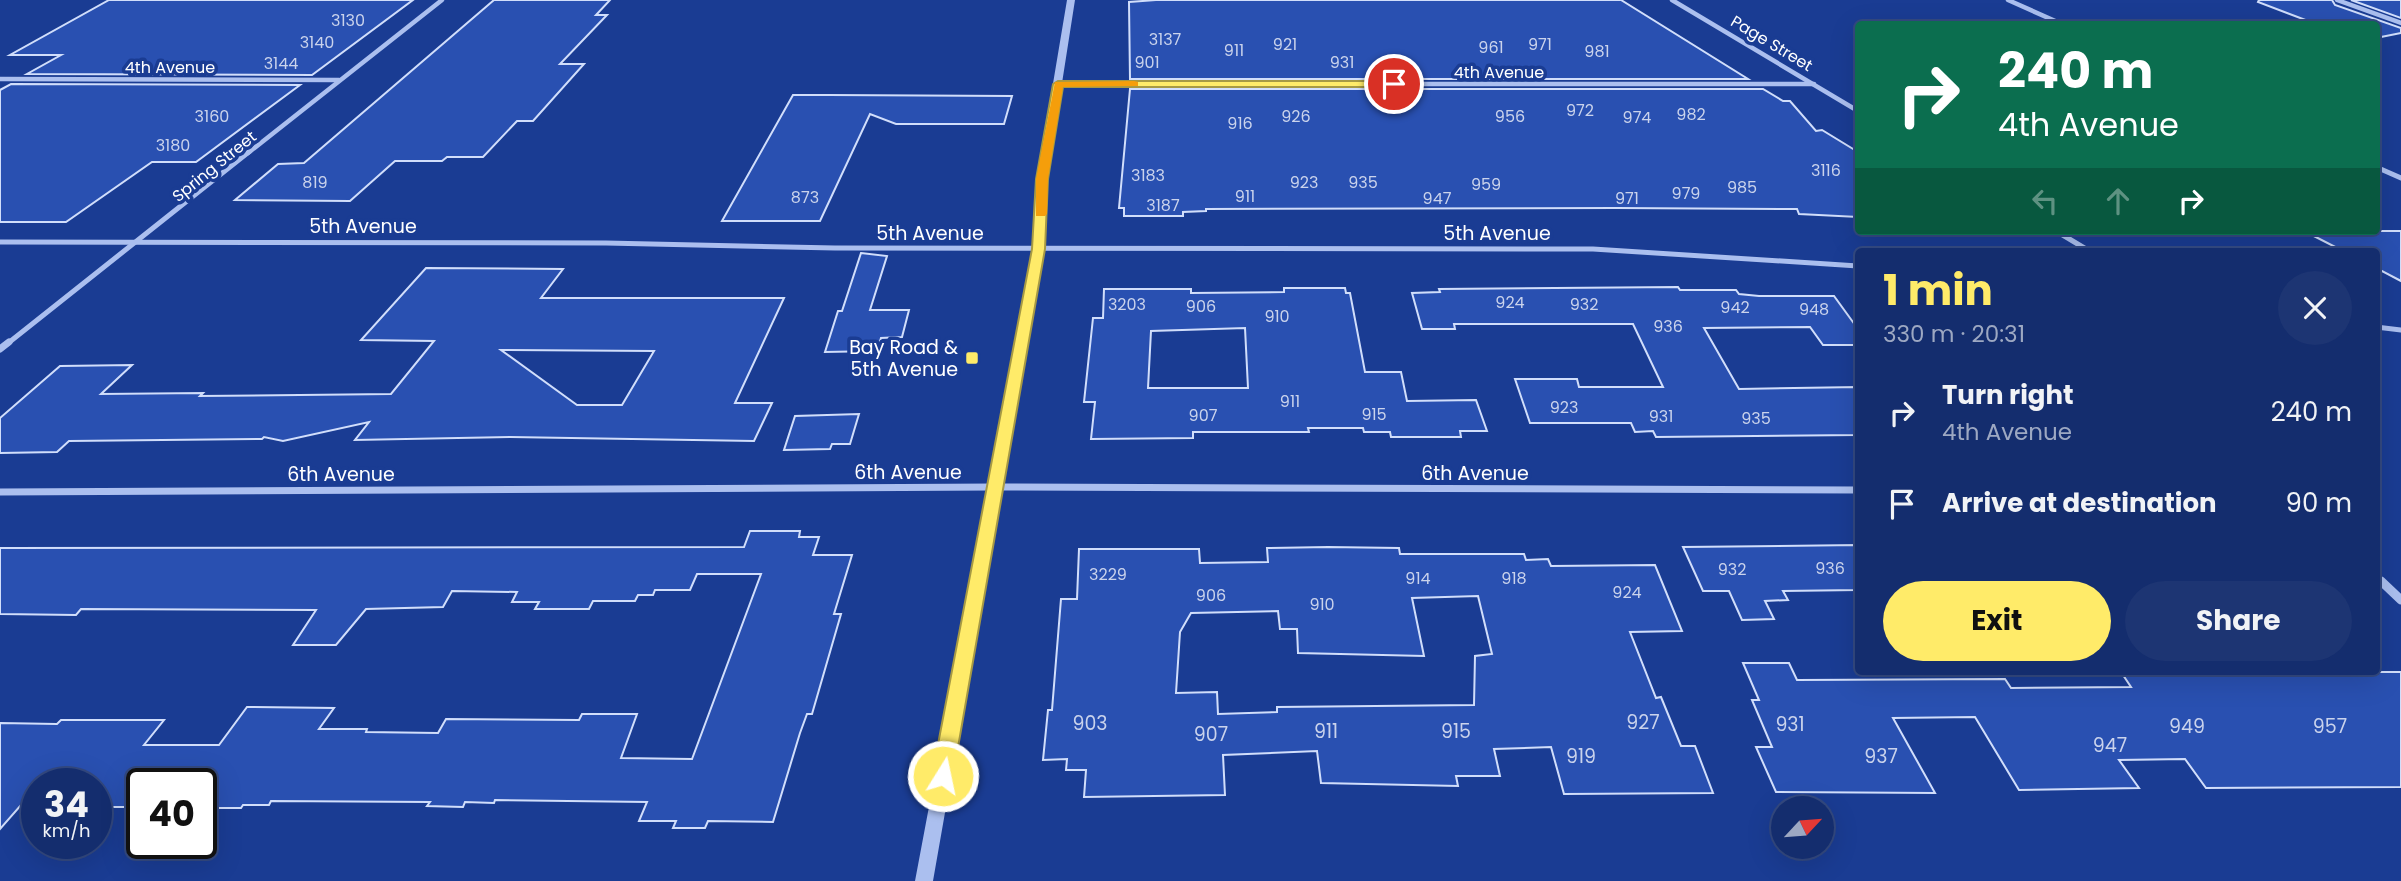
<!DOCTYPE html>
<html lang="en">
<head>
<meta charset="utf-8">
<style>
  body { margin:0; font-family:Poppins,sans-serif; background:#1d3573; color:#f1f3f6; height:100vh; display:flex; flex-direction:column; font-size:26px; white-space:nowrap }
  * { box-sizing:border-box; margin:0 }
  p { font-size:23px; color:#9da8c2 }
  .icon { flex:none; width:38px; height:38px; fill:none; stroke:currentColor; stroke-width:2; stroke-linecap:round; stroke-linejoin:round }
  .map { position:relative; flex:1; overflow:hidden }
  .side { position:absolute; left:1855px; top:248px; width:525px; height:427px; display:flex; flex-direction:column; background:#142d6e; border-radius:7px; box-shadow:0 7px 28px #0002,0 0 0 2px #334981 }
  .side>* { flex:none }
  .guide { position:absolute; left:1855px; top:21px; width:525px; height:214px; border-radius:7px; box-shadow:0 7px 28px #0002,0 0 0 2px #334981; background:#0b6e4f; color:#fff; overflow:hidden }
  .needle { width:46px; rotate:64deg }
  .tools { position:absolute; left:1771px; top:796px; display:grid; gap:14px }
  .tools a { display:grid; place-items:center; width:63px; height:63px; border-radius:50%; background:#142d6e; box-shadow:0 7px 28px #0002,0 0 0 2px #334981; font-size:35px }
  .speed { position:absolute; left:21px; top:768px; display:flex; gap:14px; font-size:35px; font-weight:700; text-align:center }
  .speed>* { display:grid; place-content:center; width:91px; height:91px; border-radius:50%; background:#142d6e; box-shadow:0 7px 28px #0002,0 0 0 2px #334981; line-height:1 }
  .speed small { font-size:18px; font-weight:400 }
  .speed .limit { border:4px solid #111; border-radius:10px; background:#fff; color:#111 }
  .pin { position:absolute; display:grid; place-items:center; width:60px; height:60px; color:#fff; margin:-30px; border:4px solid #fff; border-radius:50%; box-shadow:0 2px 7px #0007 }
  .me { position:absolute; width:77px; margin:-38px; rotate:10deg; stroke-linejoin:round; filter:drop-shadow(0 0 5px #0008) }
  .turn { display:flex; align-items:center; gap:24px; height:147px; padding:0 28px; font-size:32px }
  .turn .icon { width:91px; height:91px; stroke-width:2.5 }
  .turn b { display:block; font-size:49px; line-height:60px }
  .lanes { display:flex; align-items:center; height:66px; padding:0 28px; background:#0003; justify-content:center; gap:35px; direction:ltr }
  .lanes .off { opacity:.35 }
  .round { display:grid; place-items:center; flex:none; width:74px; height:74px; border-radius:37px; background:#1d3573 }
  .summary { display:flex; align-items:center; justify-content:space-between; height:119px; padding:0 28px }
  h1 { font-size:42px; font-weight:700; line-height:52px; color:#ffeb69 }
  .cta { display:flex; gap:14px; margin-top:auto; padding:14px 28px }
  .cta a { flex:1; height:80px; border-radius:42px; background:#ffeb69; color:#111; font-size:28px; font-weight:700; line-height:80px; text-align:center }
  .cta a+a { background:#1d3573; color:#f1f3f6 }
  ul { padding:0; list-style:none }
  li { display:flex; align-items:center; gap:21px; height:91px; padding:0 28px }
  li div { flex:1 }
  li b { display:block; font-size:26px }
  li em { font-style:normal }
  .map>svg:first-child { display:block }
  .building { fill:#2950b1; stroke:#d1defb; stroke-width:2; fill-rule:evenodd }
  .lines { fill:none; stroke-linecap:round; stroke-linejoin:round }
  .minor-far3 { stroke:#abbfef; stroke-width:4.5 }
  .minor-far2 { stroke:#abbfef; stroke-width:5 }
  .minor-far1 { stroke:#abbfef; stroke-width:7 }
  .minor { stroke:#abbfef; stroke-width:9 }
  .tertiary { fill:#abbfef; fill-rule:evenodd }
  .route { fill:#ffeb69; stroke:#a69944; stroke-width:2 }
  .slow { fill:#f59e0b }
  .poi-dot { fill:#ffeb69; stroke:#1a3c93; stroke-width:2.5 }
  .labels { text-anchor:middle; stroke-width:7; stroke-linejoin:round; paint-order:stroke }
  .number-label { font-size:16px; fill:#cad3ec }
  .far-street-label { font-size:16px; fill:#fff; stroke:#1a3c93 }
  .street-label { font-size:19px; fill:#fff; stroke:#1a3c93 }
  .poi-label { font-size:19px; fill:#fff; stroke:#1a3c93; text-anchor:end }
  .near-number-label { font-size:19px; fill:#cad3ec }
</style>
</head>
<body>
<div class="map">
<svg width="2401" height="881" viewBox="0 0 2401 881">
  <rect width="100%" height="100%" fill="#1a3c93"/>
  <g class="building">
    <polygon points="109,0 413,0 312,75 27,74 61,55 10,55"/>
    <polygon points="494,0 610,0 596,15 607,15 560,64 584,64 533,121 517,121 483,157 447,157 442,161 395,161 350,201 235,200 278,164 304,163"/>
    <polygon points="1156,0 1621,0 1748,79 1130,79 1129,2"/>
    <polygon points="2259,0 2332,0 2335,5 2401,28 2401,33 2376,38 2376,24 2316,24 2258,2"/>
    <polygon points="2351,0 2401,0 2401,18"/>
    <polygon points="11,84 300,85 196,162 152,162 66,222 0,222 0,90"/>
    <polygon points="1130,89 1763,89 1783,101 1790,101 1816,131 1822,130 1858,152 1858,217 1799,214 1797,209 1616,208 1206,209 1206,211 1183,212 1183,216 1124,216 1124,208 1119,208"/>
    <polygon points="793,95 829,95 1012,96 1004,124 896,124 870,114 820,221 722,221"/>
    <polygon points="2304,231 2401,231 2401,281 2376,268 2376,252 2345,252"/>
    <polygon points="861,253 887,256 870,310 909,310 902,337 881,338 877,351 825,352 838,311 842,311"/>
    <path d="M426 268 563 269 541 298H784L735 403H772L754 441 510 437 355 440 369 422 283 441 264 437 262 439 69 441 57 452 0 453V418L60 366 132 365 101 394 203 393 200 396 391 394 434 341 361 340ZM501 350 654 351 622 405H577Z"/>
    <polygon points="1678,287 1680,290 1736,290 1739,294 1759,296 1834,296 1858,329 1858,345 1823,345 1810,327 1704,328 1739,389 1858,387 1858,435 1656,437 1653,431 1635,432 1631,423 1530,423 1515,379 1577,379 1579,387 1663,387 1633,324 1454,324 1455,329 1422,329 1412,293 1440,292 1439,289"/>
    <path d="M1284 288H1345L1346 293H1350L1365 372H1401L1407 401 1476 400 1487 431H1460L1461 437H1391L1390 432H1364L1363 428H1308L1309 432H1193V438L1091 439 1095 402H1084L1093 318H1103L1104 289H1191V293L1284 292ZM1245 328 1248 388H1148L1151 331Z"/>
    <polygon points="859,414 850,444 832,444 830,449 784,450 795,416"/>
    <polygon points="750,531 800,531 799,537 819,537 813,555 852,555 834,614 841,614 812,714 807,714 800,733 773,822 708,821 705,828 673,828 676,821 639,821 647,802 495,800 494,803 465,802 463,807 427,806 430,802 271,801 269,805 243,805 241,808 201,808 201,784 142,784 142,807 96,807 96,784 37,784 37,805 21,805 0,829 0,723 57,724 61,720 164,720 144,745 219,745 247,707 334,708 319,729 367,729 366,732 438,733 446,719 579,720 582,714 637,714 621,758 692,759 761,574 697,574 690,590 655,590 653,595 638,595 635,601 593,601 589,609 535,609 539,602 512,602 517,592 452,591 443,607 366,609 336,645 293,645 316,610 81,609 76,615 0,614 0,548 744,547"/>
    <polygon points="1858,545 1858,590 1783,591 1788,600 1765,601 1774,619 1742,620 1729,591 1703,591 1683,547"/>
    <path d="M1328 547 1399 548 1400 554H1524L1526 560 1548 559 1551 566 1655 565 1682 631 1630 632 1656 698 1661 697 1681 746H1695L1713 793 1564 794 1551 747 1494 749 1500 776H1456L1458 786 1321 783 1317 751 1223 755 1225 795 1084 797 1086 770H1066L1067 759 1043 760 1048 710H1052L1061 599H1077L1079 549H1199L1200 563 1268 562 1267 548ZM1478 596 1492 654 1475 656 1474 705 1277 707V712L1218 714 1217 692 1176 693 1180 632 1191 613 1278 611 1280 629H1297L1298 653 1424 656 1412 598Z"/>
    <polygon points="1743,663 1789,663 1797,680 2005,679 2011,688 2131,687 2121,672 2401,672 2401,787 2206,788 2185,759 2119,760 2139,788 2019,790 1975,717 1893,718 1935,793 1776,792 1756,747 1772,747 1752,700 1759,700"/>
  </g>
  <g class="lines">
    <g class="minor-far3">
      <polyline points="1672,0 1858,111"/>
      <polyline points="2008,0 2062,24"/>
      <polyline points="2337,0 2401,23"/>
      <polyline points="0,79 339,80"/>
      <polyline points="1058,84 1814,84"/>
      <polyline points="248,153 442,0"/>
    </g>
    <g class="minor-far2">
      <polyline points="2376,167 2401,178"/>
      <polyline points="2056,231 2091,252"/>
      <polyline points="0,242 606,243 835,248 1593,249 1858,266"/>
      <polyline points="2376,327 2401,330"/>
      <polyline points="7,344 250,151"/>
    </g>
    <g class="minor-far1">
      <polyline points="0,349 9,342"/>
      <polyline points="0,492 994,487 1858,490"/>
      <polyline points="2376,576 2383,583"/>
    </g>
    <polyline class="minor" points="2381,581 2401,600"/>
    <polygon class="tertiary" points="1067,0 1075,0 1047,179 1044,249 933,881 915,881 1034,249 1037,179"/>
  </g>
  <polygon class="route" points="1058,81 1394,81 1399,84 1394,87 1063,87 1048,179 1045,249 953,776 950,782 943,785 935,782 932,776 1032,249 1036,179 1053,84"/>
  <polygon class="slow" points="1134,81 1138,82 1138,86 1063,87 1048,179 1047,214 1045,216 1036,216 1036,179 1055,82"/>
  <rect class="poi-dot" x="965" y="351" width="14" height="14" rx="3.5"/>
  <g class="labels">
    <g class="number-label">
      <text x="348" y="26">3130</text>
      <text x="1165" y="45">3137</text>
      <text x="317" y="48">3140</text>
      <text x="1285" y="50">921</text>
      <text x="1540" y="50">971</text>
      <text x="1491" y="53">961</text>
      <text x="1234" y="56">911</text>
      <text x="1597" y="57">981</text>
      <text x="1147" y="68">901</text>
      <text x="1342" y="68">931</text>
      <text x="281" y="69">3144</text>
      <text x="1580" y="116">972</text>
      <text x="1691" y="120">982</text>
      <text x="212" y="122">3160</text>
      <text x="1296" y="122">926</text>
      <text x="1510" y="122">956</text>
      <text x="1637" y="123">974</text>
      <text x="1240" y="129">916</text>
      <text x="173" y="151">3180</text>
      <text x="1826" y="176">3116</text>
      <text x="1148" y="181">3183</text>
      <text x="315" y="188">819</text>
      <text x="1304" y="188">923</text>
      <text x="1363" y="188">935</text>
      <text x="1486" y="190">959</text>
      <text x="1742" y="193">985</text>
      <text x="1686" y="199">979</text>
      <text x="1245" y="202">911</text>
      <text x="805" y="203">873</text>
      <text x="1437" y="204">947</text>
      <text x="1627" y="204">971</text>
      <text x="1163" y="211">3187</text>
      <text x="1510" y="308">924</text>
      <text x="1127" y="310">3203</text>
      <text x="1584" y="310">932</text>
      <text x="1201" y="312">906</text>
      <text x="1735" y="313">942</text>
      <text x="1814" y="315">948</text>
      <text x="1277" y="322">910</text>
      <text x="1668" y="332">936</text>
      <text x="1290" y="407">911</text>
      <text x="1564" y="413">923</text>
      <text x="1374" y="420">915</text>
      <text x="1203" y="421">907</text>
      <text x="1661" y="422">931</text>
      <text x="1756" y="424">935</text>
      <text x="1830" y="574">936</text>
      <text x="1732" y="575">932</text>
      <text x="1108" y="580">3229</text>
      <text x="1418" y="584">914</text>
      <text x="1514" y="584">918</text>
      <text x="1627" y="598">924</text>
      <text x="1211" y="601">906</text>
      <text x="1322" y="610">910</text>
    </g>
    <g class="far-street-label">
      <text transform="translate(1772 43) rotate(31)" y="6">Page Street</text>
      <text x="170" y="73">4th Avenue</text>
      <text x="1499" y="78">4th Avenue</text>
      <text transform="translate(214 166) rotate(-39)" y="6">Spring Street</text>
    </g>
    <g class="street-label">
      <text x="363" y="233">5th Avenue</text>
      <text x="930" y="240">5th Avenue</text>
      <text x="1497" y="240">5th Avenue</text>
      <text x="908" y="479">6th Avenue</text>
      <text x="1475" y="480">6th Avenue</text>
      <text x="341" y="481">6th Avenue</text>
    </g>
    <g class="poi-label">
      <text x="958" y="354">Bay Road &amp;<tspan x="958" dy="22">5th Avenue</tspan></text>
    </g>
    <g class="near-number-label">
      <text x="1643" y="729">927</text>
      <text x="1090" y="730">903</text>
      <text x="1790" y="731">931</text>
      <text x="2187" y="733">949</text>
      <text x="2330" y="733">957</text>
      <text x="1326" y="738">911</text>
      <text x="1456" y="738">915</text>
      <text x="1211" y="741">907</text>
      <text x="2110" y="752">947</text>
      <text x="1581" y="763">919</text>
      <text x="1881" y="763">937</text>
    </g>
  </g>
</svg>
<div class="tools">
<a><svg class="needle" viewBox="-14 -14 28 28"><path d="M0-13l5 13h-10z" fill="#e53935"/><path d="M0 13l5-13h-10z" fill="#9da8c2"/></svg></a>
</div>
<div class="speed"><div>34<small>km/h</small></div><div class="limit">40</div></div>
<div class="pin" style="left:1394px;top:84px;background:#d93025"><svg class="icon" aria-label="arrive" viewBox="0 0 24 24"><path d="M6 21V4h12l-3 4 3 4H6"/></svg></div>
<svg class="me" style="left:943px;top:776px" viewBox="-20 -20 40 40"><circle r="17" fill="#ffeb69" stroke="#fff" stroke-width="3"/><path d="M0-11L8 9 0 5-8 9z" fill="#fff"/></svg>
<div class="guide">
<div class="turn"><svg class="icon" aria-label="right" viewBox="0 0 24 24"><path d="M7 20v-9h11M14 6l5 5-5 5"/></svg><div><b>240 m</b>4th Avenue</div></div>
<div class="lanes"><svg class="icon off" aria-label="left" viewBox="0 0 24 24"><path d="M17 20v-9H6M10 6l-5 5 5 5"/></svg><svg class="icon off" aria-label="ahead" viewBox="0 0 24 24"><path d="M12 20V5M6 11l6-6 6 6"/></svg><svg class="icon" aria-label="right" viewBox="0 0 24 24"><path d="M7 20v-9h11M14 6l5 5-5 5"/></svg></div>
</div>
<section class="side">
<div class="summary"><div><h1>1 min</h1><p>330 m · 20:31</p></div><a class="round"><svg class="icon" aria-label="close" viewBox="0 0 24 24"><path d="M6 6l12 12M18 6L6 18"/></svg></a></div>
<ul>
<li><svg class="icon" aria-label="right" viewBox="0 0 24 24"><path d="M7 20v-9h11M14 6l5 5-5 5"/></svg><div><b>Turn right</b><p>4th Avenue</p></div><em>240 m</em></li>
<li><svg class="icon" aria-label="arrive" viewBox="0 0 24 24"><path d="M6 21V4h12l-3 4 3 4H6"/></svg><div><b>Arrive at destination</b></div><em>90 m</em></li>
</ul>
<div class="cta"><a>Exit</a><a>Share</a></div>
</section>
</div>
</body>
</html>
